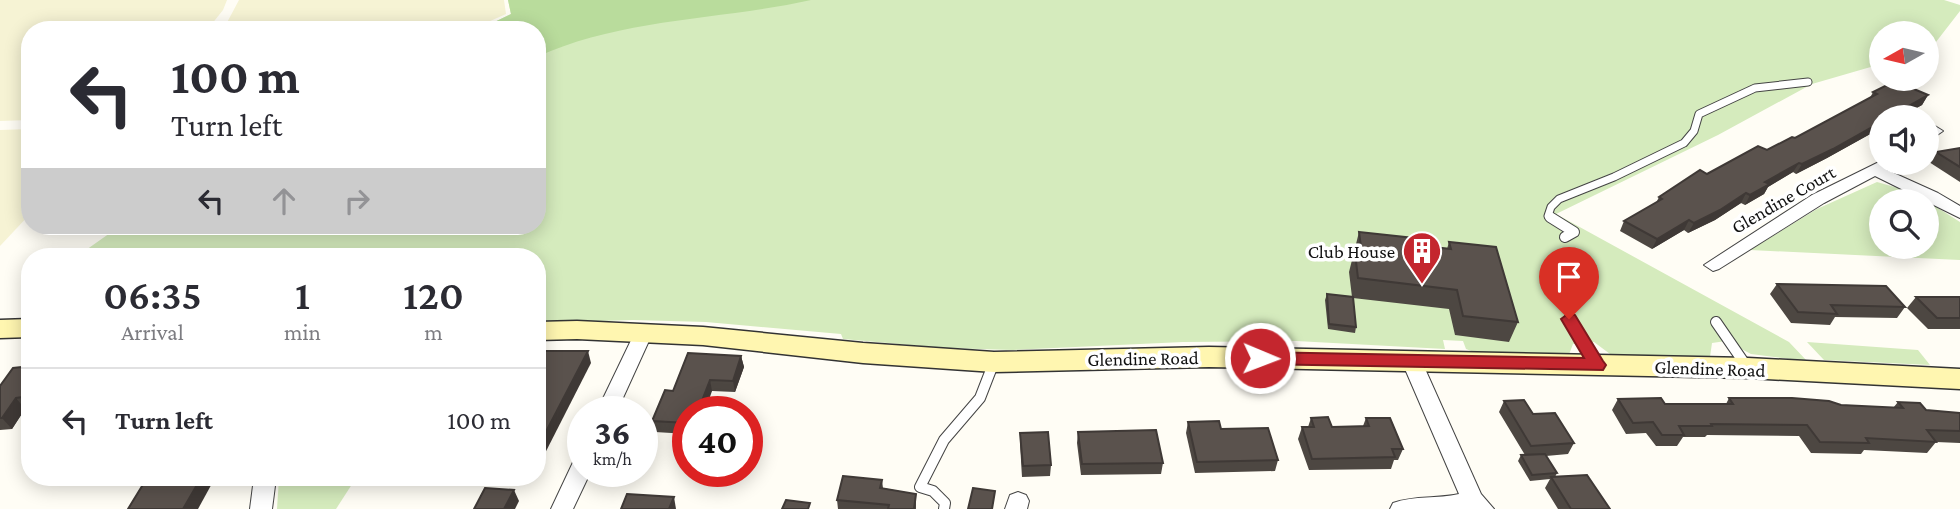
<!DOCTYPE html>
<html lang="en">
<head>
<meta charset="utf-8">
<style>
  body { margin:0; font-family:"Crimson Pro",serif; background:#f2f2f3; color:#2b2b33; height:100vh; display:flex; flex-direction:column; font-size:26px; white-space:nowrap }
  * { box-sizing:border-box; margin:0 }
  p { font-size:23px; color:#7c7c81 }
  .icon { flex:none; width:38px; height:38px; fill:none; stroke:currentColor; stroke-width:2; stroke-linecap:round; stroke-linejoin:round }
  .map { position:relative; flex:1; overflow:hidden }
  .drawer { position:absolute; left:21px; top:248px; width:525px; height:238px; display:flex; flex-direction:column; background:#fff; border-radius:28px; box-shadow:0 4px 18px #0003 }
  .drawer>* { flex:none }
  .hud { position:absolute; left:21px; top:21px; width:525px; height:214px; border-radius:28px; box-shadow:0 4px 18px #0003; background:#fff; color:#2b2b33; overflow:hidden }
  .needle { width:46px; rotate:262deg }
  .tools { position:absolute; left:1869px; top:21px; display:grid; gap:14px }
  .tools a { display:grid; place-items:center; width:70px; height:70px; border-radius:50%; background:#fff; box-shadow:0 4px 18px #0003; font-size:35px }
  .speed { position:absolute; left:567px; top:396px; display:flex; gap:14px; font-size:35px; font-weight:700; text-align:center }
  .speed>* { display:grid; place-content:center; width:91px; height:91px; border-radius:50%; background:#fff; box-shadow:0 4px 18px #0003; line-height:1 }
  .speed small { font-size:18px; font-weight:400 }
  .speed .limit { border:10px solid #d22; background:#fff; color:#111 }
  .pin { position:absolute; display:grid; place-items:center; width:60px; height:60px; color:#fff; margin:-72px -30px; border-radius:50% 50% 50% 0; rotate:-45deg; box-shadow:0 0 7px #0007 }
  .pin .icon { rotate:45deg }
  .me { position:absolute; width:77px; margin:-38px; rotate:91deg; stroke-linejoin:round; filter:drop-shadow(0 0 5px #0008) }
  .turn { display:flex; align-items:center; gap:24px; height:147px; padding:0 35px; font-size:32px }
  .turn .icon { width:91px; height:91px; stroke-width:2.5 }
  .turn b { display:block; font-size:49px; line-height:60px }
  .lanes { display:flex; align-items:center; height:66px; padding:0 35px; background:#0003; justify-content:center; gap:35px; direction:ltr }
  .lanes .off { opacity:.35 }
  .eta { display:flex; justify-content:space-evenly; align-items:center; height:119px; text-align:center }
  .eta b { font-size:42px; font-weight:600; line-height:49px }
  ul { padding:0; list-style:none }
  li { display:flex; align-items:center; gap:21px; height:105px; padding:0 35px; border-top:2px solid #e1e1e2 }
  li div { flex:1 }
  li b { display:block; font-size:26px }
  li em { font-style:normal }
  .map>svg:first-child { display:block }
  .farmland { fill:#f6f3d4 }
  .green { fill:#d5ebbd }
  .forest { fill:#b9dc9c }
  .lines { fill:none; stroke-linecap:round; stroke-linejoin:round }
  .lane-far1-casing { stroke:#444; stroke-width:9 }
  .lane-casing { stroke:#444; stroke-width:12 }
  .street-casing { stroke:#444; stroke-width:2 }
  .secondary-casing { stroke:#333; stroke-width:3 }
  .lane-far1 { stroke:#fff; stroke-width:7 }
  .lane { stroke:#fff; stroke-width:10 }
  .street { fill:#fff; fill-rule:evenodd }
  .secondary { fill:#fff6b0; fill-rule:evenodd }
  .wall { fill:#4d4742 }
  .shaded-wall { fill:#3f3936 }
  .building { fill:#5a524d; stroke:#3f3936; stroke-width:2 }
  .route { fill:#c4262e; stroke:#7f191e; stroke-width:2 }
  .labels { text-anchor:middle; stroke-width:7; stroke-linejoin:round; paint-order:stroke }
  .street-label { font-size:19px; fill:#111; stroke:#fff }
  .poi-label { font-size:19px; fill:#111; stroke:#fff; text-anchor:end }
</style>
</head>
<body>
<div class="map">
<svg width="1960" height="509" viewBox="0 0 1960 509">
  <rect width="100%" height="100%" fill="#fffdf5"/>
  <g class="farmland">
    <polygon points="0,0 227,0 223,10 207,30 30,30 30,120 0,121"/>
    <polygon points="239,0 504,0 506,14 470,30 223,30"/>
    <polygon points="30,129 30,214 0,246 0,130"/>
  </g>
  <g class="green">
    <polygon points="508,0 1944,0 1960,5 1960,11 1929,51 1927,33 1881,33 1881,64 1812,84 1718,135 1556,214 1789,342 1807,361 1751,354 1726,341 1712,343 1710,357 1614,357 1594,342 1573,344 1568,357 1479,354 1466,349 1463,341 1443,340 1445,349 1296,341 1183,342 1013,350 943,348 843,339 841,334 706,322 633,320 537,323 537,257 76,257 120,226 537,226 537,30 478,30 511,14"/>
    <polygon points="1877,182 1905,190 1927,201 1881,201 1881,247 1927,247 1927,201 1960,222 1960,260 1750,250 1817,209"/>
    <polygon points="1807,342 1918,350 1930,365 1824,360"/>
    <polygon points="279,478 356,478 336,509 277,509"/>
  </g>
  <path class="forest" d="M508 0H811C722 20 621 18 537 57V30H478L511 14Z"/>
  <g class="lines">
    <g class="lane-far1-casing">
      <polyline id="lane-far1" points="1553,219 1548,216 1551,207 1559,199 1614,177 1684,143 1694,131 1699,114 1755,88 1808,82"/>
    </g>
    <g class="lane-casing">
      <g id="lane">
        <polyline points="1550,217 1574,232 1565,237"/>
        <polyline points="1569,319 1596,363"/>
        <polyline points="1716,322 1747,367"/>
        <polyline points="944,509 945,503 933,491 920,487 944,440 980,398 994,362"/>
      </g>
    </g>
    <g class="street-casing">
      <g id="street">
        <polygon points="1935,126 1943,131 1927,142 1927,130"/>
        <polygon points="1881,161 1897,163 1887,170 1938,193 1960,206 1960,218 1875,176 1824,203 1719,269 1713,271 1704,265 1812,195"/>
        <polygon points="644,325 651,327 653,332 617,411 597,411 635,332 637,327"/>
        <path d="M1412 355 1419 357 1422 362 1481 494 1494 509H1390L1393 503C1414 495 1438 499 1459 494L1402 362 1405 357Z"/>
        <polygon points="583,456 583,471 591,471 573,509 551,509 575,458"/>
        <polygon points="254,478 276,478 272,509 250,509"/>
        <polygon points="1018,492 1026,495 1029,501 1027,509 1005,509 1010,495"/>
      </g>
    </g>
    <g class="secondary-casing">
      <g id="secondary">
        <polygon points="30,319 30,337 0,338 0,320"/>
        <polygon points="577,321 703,327 863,343 994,352 1209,347 1748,358 1960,369 1960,389 1748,378 1209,367 994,372 863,363 703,345 577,339 537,340 537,322"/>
      </g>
    </g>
    <use href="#lane-far1" class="lane-far1"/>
    <use href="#lane" class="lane"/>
    <use href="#street" class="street"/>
    <use href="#secondary" class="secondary"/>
  </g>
  <g class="wall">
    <polygon points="1873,92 1928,95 1922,105 1900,117 1881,117 1881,128 1827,158 1796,174 1793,172 1768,187 1764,194 1745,205 1741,203 1715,220 1688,233 1684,230 1652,249 1620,231 1624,221 1656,203 1659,197 1707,174 1795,138 1870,98"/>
    <polygon points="1960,148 1960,182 1929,162 1936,152"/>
    <polygon points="36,226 68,226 64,231 41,232"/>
    <polygon points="1359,232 1416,245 1447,249 1449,242 1518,322 1509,342 1455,335 1449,309 1353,298 1356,327 1355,333 1328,329 1325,300 1327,294 1352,297 1349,272"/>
    <polygon points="1777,284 1905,307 1897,318 1835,317 1830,325 1791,323 1770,294"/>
    <polygon points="1916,297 1960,297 1960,329 1928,329 1907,308"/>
    <polygon points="741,356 744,367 735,392 712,391 688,411 688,434 655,432 652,421 673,391"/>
    <polygon points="30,366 30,408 25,409 12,429 0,430 0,386"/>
    <polygon points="1729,398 1893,408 1898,402 1926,410 1960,413 1960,443 1936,442 1927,453 1864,450 1861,454 1811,453 1799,436 1707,435 1705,437 1683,437 1677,446 1656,446 1646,433 1626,434 1612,410 1618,399 1665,404 1726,404"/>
    <polygon points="1504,401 1533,414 1574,443 1568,454 1546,456 1557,473 1555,477 1610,509 1558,509 1545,488 1550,479 1530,481 1518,461 1521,455 1525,455 1499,412"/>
    <polygon points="1311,418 1332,427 1363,426 1366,418 1403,449 1398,460 1394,460 1391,469 1309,470 1298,439 1302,427 1308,427"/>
    <polygon points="1188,422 1221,429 1278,460 1275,471 1195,473 1186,433"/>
    <polygon points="1078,432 1163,463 1161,474 1081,475 1077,443"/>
    <polygon points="1020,433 1051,465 1050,476 1022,477 1020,444"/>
    <polygon points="882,480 883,488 916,494 916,509 838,509 837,500"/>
  </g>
  <g class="shaded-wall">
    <polygon points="1928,95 1922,105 1900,117 1889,117"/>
    <polygon points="1881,122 1881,128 1827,158 1796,174 1802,164"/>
    <polygon points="1799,163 1793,172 1768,187 1764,194 1745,205 1750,195 1765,182"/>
    <polygon points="1746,193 1741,203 1715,220 1688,233 1694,223"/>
    <polygon points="1689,220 1684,230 1652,249 1657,239"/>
    <polygon points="60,226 68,226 64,231"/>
    <polygon points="588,351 591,363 539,465 537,461 537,449"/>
    <polygon points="741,356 744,367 735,392 733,381"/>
    <polygon points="710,380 712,391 705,411 698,411"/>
    <polygon points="16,398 25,409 12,429 2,418"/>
    <polygon points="200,478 215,478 198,509 183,509"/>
    <polygon points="514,490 519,501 515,509 504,509"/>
    <polygon points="674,497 676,509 669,509"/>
  </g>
  <g class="building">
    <polygon points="1895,81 1928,95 1889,117 1881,117 1881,122 1833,149 1802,164 1799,163 1765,182 1770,184 1750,195 1746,193 1720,210 1694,223 1689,220 1657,239 1624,221 1662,199 1659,197 1700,170 1707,174 1758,146 1767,150 1792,137 1795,138 1877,94 1873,92"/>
    <polygon points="1960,148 1960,167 1936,152"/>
    <polygon points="1359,232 1414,238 1416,245 1451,249 1449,242 1496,247 1518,322 1463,316 1457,290 1358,278 1355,253 1362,254"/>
    <polygon points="1777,284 1886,286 1905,307 1831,305 1837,314 1798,312"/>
    <polygon points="1327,294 1353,297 1356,327 1329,324"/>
    <polygon points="1916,297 1960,297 1960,318 1937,318"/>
    <polygon points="537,351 588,351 537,449"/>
    <polygon points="688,353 741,356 733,381 710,380 698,411 688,411 688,423 652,421 665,390 673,391"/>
    <polygon points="30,366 30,396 16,398 2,418 0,418 0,386 13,368"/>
    <polygon points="1661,398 1665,404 1733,404 1729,398 1792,398 1829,401 1841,405 1903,408 1898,402 1920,403 1926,410 1960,413 1960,431 1927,430 1936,442 1866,438 1869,443 1820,442 1807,425 1711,424 1712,426 1679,426 1684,435 1662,435 1653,422 1633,423 1618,399"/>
    <polygon points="1524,400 1533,414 1555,413 1574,443 1531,446 1504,401"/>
    <polygon points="1328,417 1332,427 1369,426 1366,418 1390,418 1403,449 1392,449 1395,457 1312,459 1302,427 1314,427 1311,418"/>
    <polygon points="1219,421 1221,429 1268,428 1278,460 1197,462 1188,422"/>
    <polygon points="1156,430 1163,463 1082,464 1078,432"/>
    <polygon points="1048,432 1051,465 1023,466 1020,433"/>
    <polygon points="1545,454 1557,473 1532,475 1521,455"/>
    <polygon points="1587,475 1610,509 1571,509 1551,477"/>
    <polygon points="843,476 882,480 880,488 916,494 914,509 888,509 889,505 837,500"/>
    <polygon points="147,478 201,478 183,509 128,509"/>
    <polygon points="485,488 514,490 504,509 474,509"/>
    <polygon points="973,488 995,491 992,509 968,509"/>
    <polygon points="627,494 674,497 669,509 621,509"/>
    <polygon points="786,500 810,503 808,509 782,509"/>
  </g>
  <polygon class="route" points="1569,313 1575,315 1603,361 1606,365 1603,370 1260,364 1254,362 1251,358 1254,353 1260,352 1584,358 1561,319"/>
  <defs>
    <g id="building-pin" transform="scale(2.0125)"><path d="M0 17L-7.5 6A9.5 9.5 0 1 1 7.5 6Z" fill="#c4262e" stroke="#fff"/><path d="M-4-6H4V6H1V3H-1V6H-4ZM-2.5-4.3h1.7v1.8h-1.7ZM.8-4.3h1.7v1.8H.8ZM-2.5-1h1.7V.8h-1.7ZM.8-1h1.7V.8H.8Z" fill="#fff"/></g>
  </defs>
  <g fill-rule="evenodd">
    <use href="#building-pin" x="1422" y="251"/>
  </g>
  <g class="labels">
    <g class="street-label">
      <text transform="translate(1783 199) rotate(-30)" y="7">Glendine Court</text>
      <text transform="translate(1143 358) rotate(-1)" y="7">Glendine Road</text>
      <text transform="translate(1710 368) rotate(2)" y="7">Glendine Road</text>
    </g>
    <g class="poi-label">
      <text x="1395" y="258">Club House</text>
    </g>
  </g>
</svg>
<div class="tools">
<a><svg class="needle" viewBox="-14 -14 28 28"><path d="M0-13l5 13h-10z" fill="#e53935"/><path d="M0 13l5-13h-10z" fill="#7c7c81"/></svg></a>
<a><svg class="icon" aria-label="sound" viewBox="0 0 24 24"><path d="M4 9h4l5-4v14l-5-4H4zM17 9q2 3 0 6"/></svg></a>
<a><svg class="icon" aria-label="search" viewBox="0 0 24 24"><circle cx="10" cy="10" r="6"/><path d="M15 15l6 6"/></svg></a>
</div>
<div class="speed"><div>36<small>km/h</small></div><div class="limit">40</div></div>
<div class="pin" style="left:1569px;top:319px;background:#d93025"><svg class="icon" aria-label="arrive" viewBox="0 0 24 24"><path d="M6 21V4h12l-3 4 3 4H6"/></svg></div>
<svg class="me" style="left:1260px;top:358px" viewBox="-20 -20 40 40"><circle r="17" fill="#c4262e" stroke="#fff" stroke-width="3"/><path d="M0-11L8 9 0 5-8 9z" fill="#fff"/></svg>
<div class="hud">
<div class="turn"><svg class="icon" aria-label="left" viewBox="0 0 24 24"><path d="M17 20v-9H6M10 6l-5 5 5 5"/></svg><div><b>100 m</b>Turn left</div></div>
<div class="lanes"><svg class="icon" aria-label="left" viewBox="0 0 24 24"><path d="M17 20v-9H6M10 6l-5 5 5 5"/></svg><svg class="icon off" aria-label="ahead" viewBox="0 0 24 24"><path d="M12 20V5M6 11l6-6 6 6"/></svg><svg class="icon off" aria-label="right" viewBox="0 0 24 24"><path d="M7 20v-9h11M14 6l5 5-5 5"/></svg></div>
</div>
<section class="drawer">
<div class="eta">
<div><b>06:35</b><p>Arrival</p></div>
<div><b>1</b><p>min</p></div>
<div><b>120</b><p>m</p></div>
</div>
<ul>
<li><svg class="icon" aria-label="left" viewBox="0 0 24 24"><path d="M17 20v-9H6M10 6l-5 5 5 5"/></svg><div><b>Turn left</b></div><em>100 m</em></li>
</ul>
</section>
</div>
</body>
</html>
